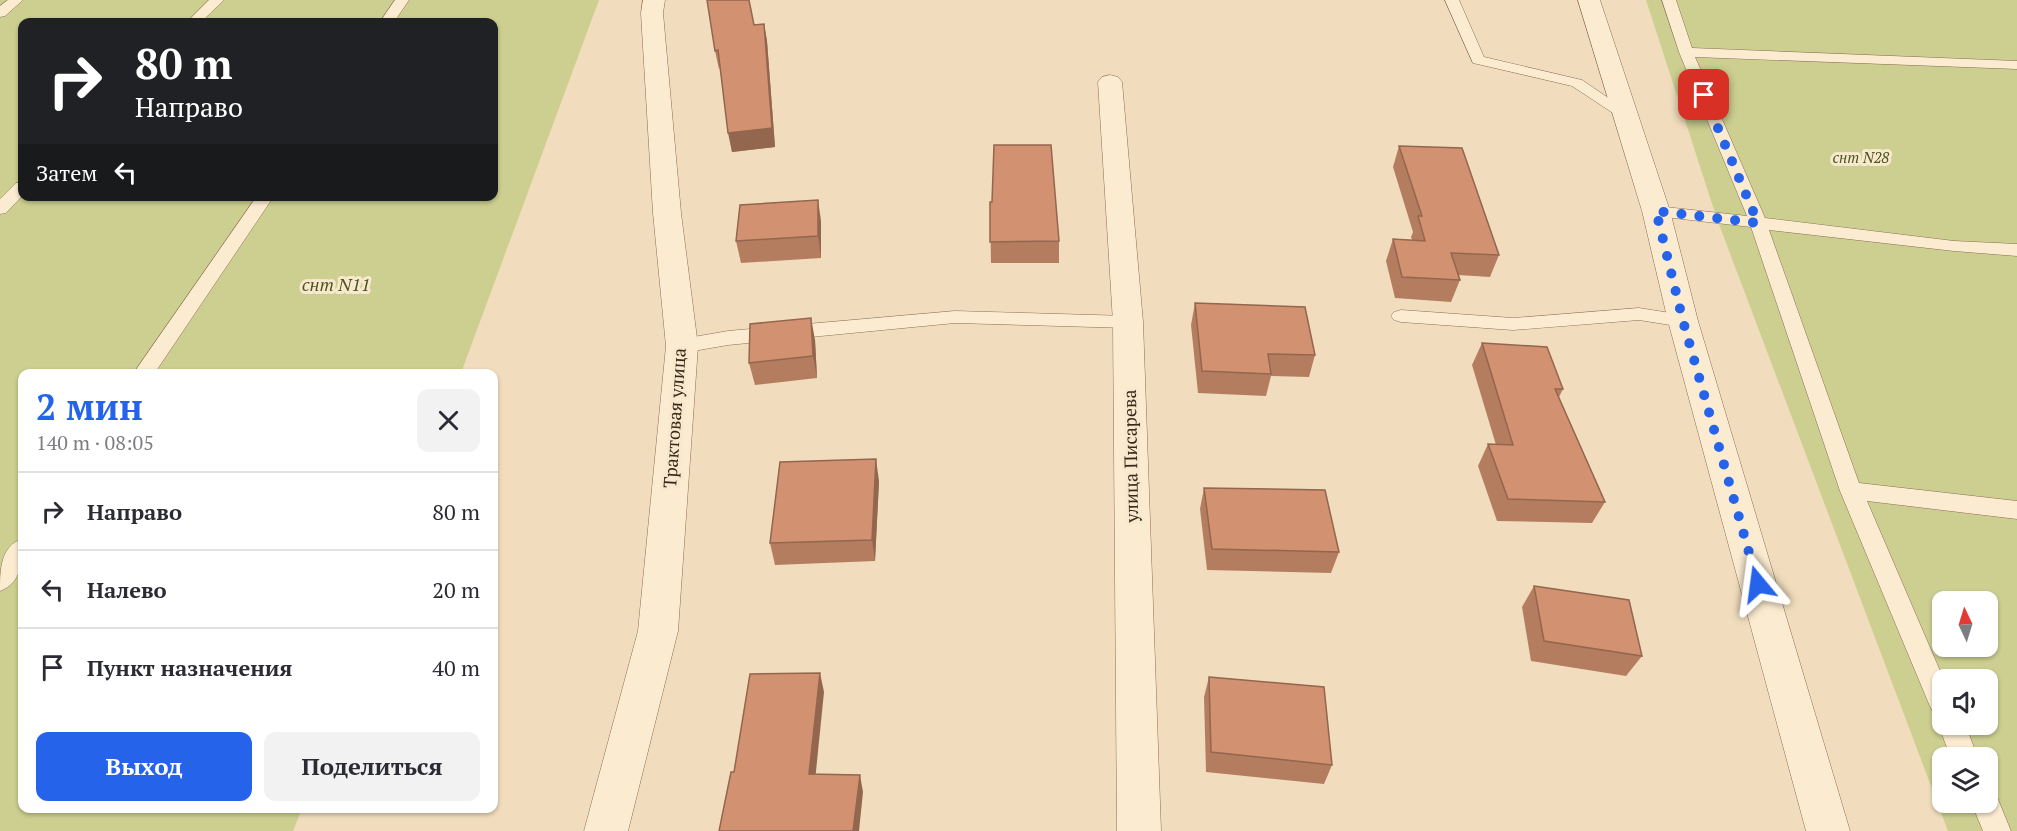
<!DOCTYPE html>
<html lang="ru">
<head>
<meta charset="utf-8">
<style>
  body { margin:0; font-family:"PT Serif",serif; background:#f2f2f3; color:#2b2b33; height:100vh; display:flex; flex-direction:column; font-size:22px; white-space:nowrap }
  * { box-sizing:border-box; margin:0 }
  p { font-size:20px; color:#7c7c81 }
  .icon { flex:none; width:33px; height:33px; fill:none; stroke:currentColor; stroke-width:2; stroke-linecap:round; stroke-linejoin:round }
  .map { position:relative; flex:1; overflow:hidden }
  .side { position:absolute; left:18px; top:369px; width:480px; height:444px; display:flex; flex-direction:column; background:#fff; border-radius:12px; box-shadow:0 2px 4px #0004 }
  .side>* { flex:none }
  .banner { position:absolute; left:18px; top:18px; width:480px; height:183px; border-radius:12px; box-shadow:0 2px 4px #0004; background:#202124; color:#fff; overflow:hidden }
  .needle { width:39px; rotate:356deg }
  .tools { position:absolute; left:1932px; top:591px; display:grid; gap:12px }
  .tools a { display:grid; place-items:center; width:66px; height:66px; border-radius:12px; background:#fff; box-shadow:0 2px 4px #0004; font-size:30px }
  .pin { position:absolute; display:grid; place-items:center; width:51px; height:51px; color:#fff; margin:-26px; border-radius:12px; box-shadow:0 3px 9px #0006 }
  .me { position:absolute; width:66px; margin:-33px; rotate:344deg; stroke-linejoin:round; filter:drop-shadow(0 0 4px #0008) }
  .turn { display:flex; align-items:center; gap:21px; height:126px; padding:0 18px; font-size:27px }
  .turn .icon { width:78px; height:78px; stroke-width:2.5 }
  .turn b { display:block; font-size:42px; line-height:51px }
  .then { display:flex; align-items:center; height:57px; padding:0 18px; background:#0003; gap:12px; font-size:22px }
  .round { display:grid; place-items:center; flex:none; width:63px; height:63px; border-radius:12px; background:#f2f2f3 }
  .overview { display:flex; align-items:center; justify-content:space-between; height:102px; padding:0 18px }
  h1 { font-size:36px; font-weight:700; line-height:45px; color:#2563eb }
  .primary-button { display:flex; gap:12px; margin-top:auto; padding:12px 18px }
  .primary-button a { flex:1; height:69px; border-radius:12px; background:#2563eb; color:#fff; font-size:24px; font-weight:700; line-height:69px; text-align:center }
  .primary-button a+a { background:#f2f2f3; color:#2b2b33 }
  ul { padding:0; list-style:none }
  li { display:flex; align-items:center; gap:18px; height:78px; padding:0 18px; border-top:2px solid #e1e1e2 }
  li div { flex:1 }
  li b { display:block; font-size:22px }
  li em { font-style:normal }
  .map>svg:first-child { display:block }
  .green { fill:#cccf90; fill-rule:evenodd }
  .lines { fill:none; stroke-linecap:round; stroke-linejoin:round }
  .service-casing { stroke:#8a6d55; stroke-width:1 }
  .minor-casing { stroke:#8a6d55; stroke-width:1 }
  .tertiary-casing { stroke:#8a6d55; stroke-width:1 }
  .service { fill:#fbebd0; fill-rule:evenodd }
  .minor { fill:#fbebd0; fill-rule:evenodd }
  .tertiary { fill:#fbebd0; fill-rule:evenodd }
  .wall { fill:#b57d60 }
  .shaded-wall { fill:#93664e }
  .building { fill:#d29170; stroke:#93664e; stroke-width:1.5 }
  .route { stroke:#2563eb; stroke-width:10; stroke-dasharray:0 18 }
  .labels { text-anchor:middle; stroke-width:6; stroke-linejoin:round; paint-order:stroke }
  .far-park-label { font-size:15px; font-style:italic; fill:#4c5620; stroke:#f8e8cd }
  .park-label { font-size:18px; font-style:italic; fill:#4c5620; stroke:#f8e8cd }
  .street-label { font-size:18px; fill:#38271b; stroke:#f8e8cd }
</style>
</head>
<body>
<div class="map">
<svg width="2017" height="831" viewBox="0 0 2017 831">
  <rect width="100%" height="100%" fill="#f1ddbd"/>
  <g class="green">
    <path d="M0 0H599L461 373 22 374V808L302 809 293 831H0ZM22 22H494V196H22Z"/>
    <path d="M1646 0H2017V831H1948L1717 219ZM1942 602H1988V646H1942ZM1942 680H1988V724H1942ZM1942 758H1988V802H1942Z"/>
  </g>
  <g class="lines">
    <g class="service-casing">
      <g id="service">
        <polygon points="8,0 23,0 5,16 0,17 0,6"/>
        <polygon points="209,0 224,0 201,22 187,22"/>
        <polygon points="395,0 409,0 394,22 380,22"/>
        <polygon points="1445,0 1459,0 1484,57 1582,80 1632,114 1629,117 1619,117 1572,86 1473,63"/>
        <polygon points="1662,0 1676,0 1692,48 2017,61 2017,69 1695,57 1765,218 1954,241 2017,244 2017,256 1954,251 1769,230 1859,483 2017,501 2017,519 1867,501 1944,680 1942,680 1942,724 1965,724 1978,758 1951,758 1938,724 1941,716 1933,712 1929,704 1840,491 1751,227 1656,216 1650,215 1647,211 1650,207 1656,206 1747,216 1679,52"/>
        <polygon points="22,182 22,196 6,213 0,214 0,199 16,183"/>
        <polygon points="257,196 274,196 154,374 133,374"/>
        <polygon points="1639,308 1683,315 1690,317 1693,321 1690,325 1683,327 1639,320 1513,330 1401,322 1394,320 1391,316 1394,312 1401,310 1513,318"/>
        <polygon points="955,311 1128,316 1135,317 1138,322 1135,327 1128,328 955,323 728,345 682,353 675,351 672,346 675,341 682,339 728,331"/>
        <path d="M22 539C24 558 22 583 0 591 0 571 0 546 22 539Z"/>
        <polygon points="1988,790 1995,792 2011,831 1983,831 1971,802 1988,802"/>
      </g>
    </g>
    <g class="minor-casing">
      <g id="minor">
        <polygon points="1578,0 1600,0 1670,211 1698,321 1850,831 1806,831 1668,321 1642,211"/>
        <polygon points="1110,75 1118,77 1122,82 1143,322 1161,831 1117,831 1113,322 1098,82 1102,77"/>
      </g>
    </g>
    <g class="tertiary-casing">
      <polygon id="tertiary" points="643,0 665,0 663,13 681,213 698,346 678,631 628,831 584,831 638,631 666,346 653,213 641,13"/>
    </g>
    <use href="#service" class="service"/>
    <use href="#minor" class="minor"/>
    <use href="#tertiary" class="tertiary"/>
  </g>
  <g class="wall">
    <polygon points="764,24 767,41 775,147 732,152 720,68 719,69 715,51 754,25"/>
    <polygon points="1399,146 1499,255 1490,277 1458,275 1460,280 1451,302 1395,298 1386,261 1393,239 1412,240 1411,237 1413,232 1393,167"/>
    <polygon points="990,202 1059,241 1059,263 991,263"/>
    <polygon points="821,221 821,258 741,263 736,241"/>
    <polygon points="1195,303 1315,355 1309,377 1271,376 1266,396 1198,393 1191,325"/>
    <polygon points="815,340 817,378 755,385 749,363"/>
    <polygon points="1482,343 1563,389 1559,397 1605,502 1592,523 1497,521 1478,466 1488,444 1496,445 1472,365"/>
    <polygon points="879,481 875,561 775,565 770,543"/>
    <polygon points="1204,488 1339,552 1331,573 1207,570 1200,509"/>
    <polygon points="1534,586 1642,656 1626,676 1531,661 1522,607"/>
    <polygon points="1209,677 1332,765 1324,784 1206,772 1204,697"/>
  </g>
  <g class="shaded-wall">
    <polygon points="764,24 767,41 775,147 732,152 728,133"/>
    <polygon points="818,200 821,221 821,258 818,236"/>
    <polygon points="811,318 815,340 817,378 813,356"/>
    <polygon points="876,459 879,481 875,561 872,540"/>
    <polygon points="820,673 824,692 814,791 809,774"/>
    <polygon points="860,775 863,792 859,831 853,831"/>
  </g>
  <g class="building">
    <polygon points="707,0 749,0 754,25 764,24 772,128 728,133 718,50 715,51"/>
    <polygon points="994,145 1051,145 1059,241 990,242 990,202 992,202"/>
    <polygon points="1399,146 1462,148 1499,255 1451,253 1460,280 1402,277 1393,239 1425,241 1418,216 1422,216"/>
    <polygon points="818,200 818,236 736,241 740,205"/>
    <polygon points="1195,303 1305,307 1315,355 1268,354 1271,374 1202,371"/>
    <polygon points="811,318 813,356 749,363 750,324"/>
    <polygon points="1482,343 1547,347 1563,389 1555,389 1605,502 1508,499 1488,444 1513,445"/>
    <polygon points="876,459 872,540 770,543 780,462"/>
    <polygon points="1204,488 1325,490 1339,552 1212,549"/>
    <polygon points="1534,586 1629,600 1642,656 1544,641"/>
    <polygon points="820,673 809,774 860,775 853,831 719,831 731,772 734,772 750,674"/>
    <polygon points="1209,677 1324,687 1332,765 1211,752"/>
  </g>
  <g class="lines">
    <polyline class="route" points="1704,95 1758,223 1656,211 1683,321 1758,584"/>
  </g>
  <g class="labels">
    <g class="far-park-label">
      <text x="1861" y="163">снт N28</text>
    </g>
    <g class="park-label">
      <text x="336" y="291">снт N11</text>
    </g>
    <g class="street-label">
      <text transform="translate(675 418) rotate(-86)" y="6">Трактовая улица</text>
      <text transform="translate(1131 456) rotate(-91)" y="6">улица Писарева</text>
    </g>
  </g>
</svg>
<div class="tools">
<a><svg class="needle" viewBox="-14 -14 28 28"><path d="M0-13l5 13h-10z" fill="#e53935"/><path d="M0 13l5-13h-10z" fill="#7c7c81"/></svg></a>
<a><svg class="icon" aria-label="sound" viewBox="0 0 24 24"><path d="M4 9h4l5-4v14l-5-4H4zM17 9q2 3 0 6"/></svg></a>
<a><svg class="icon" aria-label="layers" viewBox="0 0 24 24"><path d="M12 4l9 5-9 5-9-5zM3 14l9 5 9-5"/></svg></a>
</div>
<div class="pin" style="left:1704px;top:95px;background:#d93025"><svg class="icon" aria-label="arrive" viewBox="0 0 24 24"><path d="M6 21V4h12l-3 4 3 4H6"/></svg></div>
<svg class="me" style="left:1758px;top:584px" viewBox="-20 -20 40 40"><path d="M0-17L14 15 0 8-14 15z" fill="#2563eb" stroke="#fff" stroke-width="4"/></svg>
<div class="banner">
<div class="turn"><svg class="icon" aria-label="right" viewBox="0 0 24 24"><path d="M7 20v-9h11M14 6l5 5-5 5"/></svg><div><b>80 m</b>Направо</div></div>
<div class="then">Затем<svg class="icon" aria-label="left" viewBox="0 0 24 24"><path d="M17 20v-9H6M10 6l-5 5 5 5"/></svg></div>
</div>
<section class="side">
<div class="overview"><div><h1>2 мин</h1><p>140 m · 08:05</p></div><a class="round"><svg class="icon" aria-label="close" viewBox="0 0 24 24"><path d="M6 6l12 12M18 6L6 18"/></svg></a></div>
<ul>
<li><svg class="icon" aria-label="right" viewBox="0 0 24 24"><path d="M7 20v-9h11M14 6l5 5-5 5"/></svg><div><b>Направо</b></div><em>80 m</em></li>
<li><svg class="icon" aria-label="left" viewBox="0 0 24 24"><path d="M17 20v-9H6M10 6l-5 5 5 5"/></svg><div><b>Налево</b></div><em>20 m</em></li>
<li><svg class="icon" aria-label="arrive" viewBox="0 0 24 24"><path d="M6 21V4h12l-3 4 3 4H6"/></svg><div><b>Пункт назначения</b></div><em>40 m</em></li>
</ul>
<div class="primary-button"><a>Выход</a><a>Поделиться</a></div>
</section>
</div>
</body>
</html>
